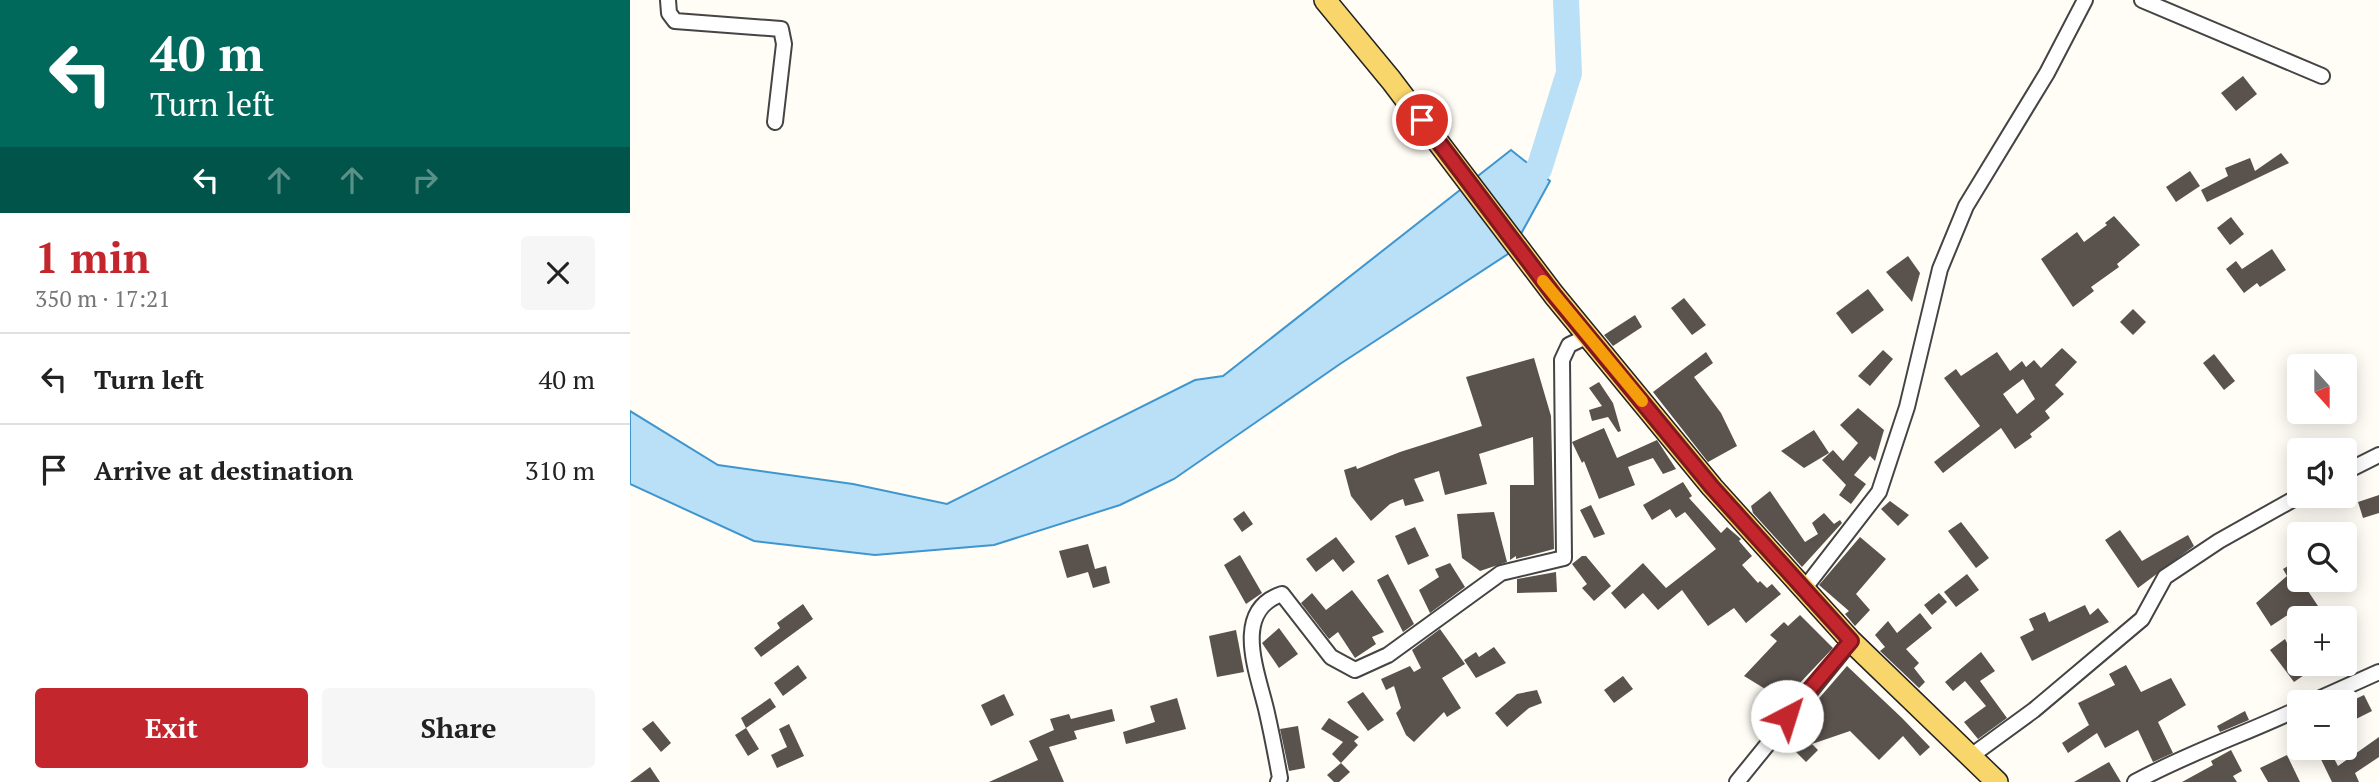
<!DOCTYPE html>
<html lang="en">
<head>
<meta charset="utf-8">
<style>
  body { margin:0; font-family:"PT Serif",serif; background:#f6f6f6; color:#222; height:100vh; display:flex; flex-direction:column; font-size:26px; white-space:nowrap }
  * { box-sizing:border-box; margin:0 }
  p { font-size:23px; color:#767676 }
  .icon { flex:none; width:38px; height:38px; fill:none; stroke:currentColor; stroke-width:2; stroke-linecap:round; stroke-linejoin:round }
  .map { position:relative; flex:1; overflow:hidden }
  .sheet { display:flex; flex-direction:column; background:#fff; width:630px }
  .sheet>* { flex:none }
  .banner { background:#00695c; color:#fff; overflow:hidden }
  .needle { width:46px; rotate:159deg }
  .controls { position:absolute; left:1657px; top:354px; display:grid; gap:14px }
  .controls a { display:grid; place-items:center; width:70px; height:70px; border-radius:7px; background:#fff; box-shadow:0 4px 18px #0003; font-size:35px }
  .pin { position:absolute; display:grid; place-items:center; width:60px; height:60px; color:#fff; margin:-30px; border:4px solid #fff; border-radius:50%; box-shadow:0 2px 7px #0007 }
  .me { position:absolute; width:77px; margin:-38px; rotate:40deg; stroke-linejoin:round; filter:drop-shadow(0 0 5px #0008) }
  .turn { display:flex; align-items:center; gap:24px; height:147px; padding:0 35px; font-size:32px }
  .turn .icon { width:91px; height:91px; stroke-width:2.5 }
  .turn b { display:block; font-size:49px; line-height:60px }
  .lanes { display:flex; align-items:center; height:66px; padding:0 35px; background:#0003; justify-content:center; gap:35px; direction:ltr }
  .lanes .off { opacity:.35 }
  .round { display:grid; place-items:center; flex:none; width:74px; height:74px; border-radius:7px; background:#f6f6f6 }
  .overview { display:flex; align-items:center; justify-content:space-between; height:119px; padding:0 35px }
  h1 { font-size:42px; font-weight:700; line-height:52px; color:#c4262e }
  .cta { display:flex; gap:14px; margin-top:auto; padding:14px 35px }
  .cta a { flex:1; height:80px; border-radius:7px; background:#c4262e; color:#fff; font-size:28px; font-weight:700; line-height:80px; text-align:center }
  .cta a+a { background:#f6f6f6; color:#222 }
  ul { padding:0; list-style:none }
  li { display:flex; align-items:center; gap:21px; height:91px; padding:0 35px; border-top:2px solid #e0e0e0 }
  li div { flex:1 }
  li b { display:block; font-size:26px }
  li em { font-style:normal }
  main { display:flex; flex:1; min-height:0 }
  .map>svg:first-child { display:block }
  .water { fill:#b9e0f7; stroke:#3f96cf; stroke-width:2 }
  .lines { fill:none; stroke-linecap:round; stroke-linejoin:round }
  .river { stroke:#b9e0f7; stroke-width:26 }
  .building { fill:#5a524d; fill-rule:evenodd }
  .minor-casing { stroke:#444; stroke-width:18 }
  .primary-casing { stroke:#222; stroke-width:24 }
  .minor { stroke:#fff; stroke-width:14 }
  .primary { stroke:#f9d66b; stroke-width:21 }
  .route-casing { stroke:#7f191e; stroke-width:18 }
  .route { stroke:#c4262e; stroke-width:12 }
  .slow { stroke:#f59e0b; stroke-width:12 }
</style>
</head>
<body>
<main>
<section class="sheet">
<div class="banner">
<div class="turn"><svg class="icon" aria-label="left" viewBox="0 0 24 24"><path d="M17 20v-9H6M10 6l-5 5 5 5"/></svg><div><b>40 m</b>Turn left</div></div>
<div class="lanes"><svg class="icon" aria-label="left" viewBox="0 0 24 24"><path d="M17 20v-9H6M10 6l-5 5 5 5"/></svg><svg class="icon off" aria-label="ahead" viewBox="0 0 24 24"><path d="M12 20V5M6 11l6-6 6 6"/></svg><svg class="icon off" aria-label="ahead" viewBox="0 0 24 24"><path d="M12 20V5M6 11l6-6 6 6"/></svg><svg class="icon off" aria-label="right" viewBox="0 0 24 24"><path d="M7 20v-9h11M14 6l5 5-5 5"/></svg></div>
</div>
<div class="overview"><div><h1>1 min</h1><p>350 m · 17:21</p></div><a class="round"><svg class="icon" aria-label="close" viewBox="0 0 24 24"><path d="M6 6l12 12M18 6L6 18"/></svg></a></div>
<ul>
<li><svg class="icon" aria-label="left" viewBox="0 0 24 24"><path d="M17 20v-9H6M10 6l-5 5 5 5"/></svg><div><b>Turn left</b></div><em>40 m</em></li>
<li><svg class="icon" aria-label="arrive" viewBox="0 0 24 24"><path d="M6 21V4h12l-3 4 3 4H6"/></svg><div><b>Arrive at destination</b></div><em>310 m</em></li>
</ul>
<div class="cta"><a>Exit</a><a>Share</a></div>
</section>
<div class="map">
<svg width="1749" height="782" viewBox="0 0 1749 782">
  <rect width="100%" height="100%" fill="#fffdf5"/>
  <polygon class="water" points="881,150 920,181 881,252 710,364 544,479 490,505 364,545 245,555 124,541 0,484 0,411 88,465 223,484 317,504 565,380 593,376"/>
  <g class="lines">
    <polyline class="river" points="884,193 909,169 939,73 936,0"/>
  </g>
  <g class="building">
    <polygon points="1613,76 1627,94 1606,111 1591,93"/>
    <polygon points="1651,153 1659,163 1577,202 1571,190 1598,176 1595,168 1620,158 1625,171"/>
    <polygon points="1560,171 1570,186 1546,202 1536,187"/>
    <polygon points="1484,216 1510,245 1487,264 1489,267 1461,287 1464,291 1443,307 1411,259 1447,232 1454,242 1477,225 1475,223"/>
    <polygon points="1601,217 1614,234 1600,245 1587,228"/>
    <polygon points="1642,249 1656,270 1630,287 1627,283 1614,293 1596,269 1606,261 1612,269"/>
    <polygon points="1278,256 1290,273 1282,302 1256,272"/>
    <polygon points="1238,289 1254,310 1222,334 1206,313"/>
    <polygon points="1054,298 1076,325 1062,335 1041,308"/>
    <polygon points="1503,309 1516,322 1503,335 1490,322"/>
    <polygon points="1005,315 1012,327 983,346 974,335"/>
    <path d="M1432 348 1447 362 1425 385 1434 394 1415 411 1420 418 1400 434 1402 437 1385 449 1371 428 1313 473 1304 462 1350 426 1314 378 1326 369 1331 376 1367 352 1380 371 1392 361 1396 367 1404 360 1411 368ZM1393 379 1405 399 1387 414 1373 394Z"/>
    <polygon points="1253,350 1263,359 1240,386 1228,376"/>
    <polygon points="1076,352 1083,363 1064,377 1091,413 1107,446 1078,462 1023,392"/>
    <polygon points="1584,354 1605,381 1594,390 1573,363"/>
    <polygon points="904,358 921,416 924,549 886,559 886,556 880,560 880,485 904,485 903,437 849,454 857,484 815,495 809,471 784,479 794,501 775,506 773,499 760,504 741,521 721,496 714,470 726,466 727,469 770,452 852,426 836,377"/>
    <polygon points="969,382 983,403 991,431 988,432 978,417 962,421 959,410 972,406 959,388"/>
    <polygon points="1228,408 1254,430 1245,461 1240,456 1224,475 1236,484 1221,504 1209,495 1216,485 1192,460 1203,450 1213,461 1228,443 1210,425"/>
    <polygon points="974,428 987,458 1027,440 1046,469 1033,474 1023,458 998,467 1005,485 969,499 954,461 952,463 942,442"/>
    <polygon points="1184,430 1199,453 1174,468 1151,451"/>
    <polygon points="1053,482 1062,496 1059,498 1091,533 1097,527 1111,539 1109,541 1122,556 1112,565 1128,583 1130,581 1137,588 1142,584 1151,594 1116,623 1104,608 1078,626 1052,590 1028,610 1013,593 995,609 981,593 1013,563 1036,588 1086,549 1055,512 1046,518 1040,509 1022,520 1013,505"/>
    <polygon points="1140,491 1175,542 1188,534 1182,523 1194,513 1204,524 1210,520 1212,523 1172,567 1123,513 1121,506"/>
    <polygon points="1749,495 1749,513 1733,518 1728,502"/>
    <polygon points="1260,501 1279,515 1268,526 1251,509"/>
    <polygon points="961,505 975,534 964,538 950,510"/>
    <polygon points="614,511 623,524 612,532 603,519"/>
    <polygon points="864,512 877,562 850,571 832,558 827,514"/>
    <polygon points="1331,522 1359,558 1346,568 1318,531"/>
    <polygon points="785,527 799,556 778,565 765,536"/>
    <polygon points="1490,530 1512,561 1558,535 1564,546 1508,588 1475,540"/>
    <polygon points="706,537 725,562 713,572 703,559 686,572 676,559"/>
    <polygon points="1230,537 1256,559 1226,594 1240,610 1225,626 1215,614 1219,611 1189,585"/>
    <polygon points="458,544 465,569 476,566 480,583 463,588 458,572 437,578 429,551"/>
    <polygon points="610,555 632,593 616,604 594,565"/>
    <polygon points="952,556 956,556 981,586 964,601 952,588 957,584 942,564"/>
    <polygon points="1670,559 1670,579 1688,606 1668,618 1665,610 1641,626 1626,603 1657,576 1653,569"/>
    <polygon points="820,563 835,587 800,613 789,590 809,577 805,569"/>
    <polygon points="926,572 927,592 887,593 887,579"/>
    <polygon points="758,574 784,624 773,632 747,580"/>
    <polygon points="1337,574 1349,590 1326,607 1314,592"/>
    <polygon points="722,590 754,632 742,637 746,644 725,658 708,632 699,639 671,603 682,593 696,610"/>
    <polygon points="1309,593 1317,602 1302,615 1294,605"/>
    <polygon points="173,604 183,619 131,657 124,648 150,628 147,623"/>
    <polygon points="1455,605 1460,615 1468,608 1479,622 1402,661 1390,637 1404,630 1399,619 1415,612 1419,622"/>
    <polygon points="1290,613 1302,628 1276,649 1289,663 1284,668 1295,682 1289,688 1250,651 1255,647 1245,635 1258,621 1267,633"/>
    <polygon points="1170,615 1203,648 1167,686 1170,689 1151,712 1142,703 1150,698 1114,676 1147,641 1140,635 1154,622 1158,626"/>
    <polygon points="649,628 668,654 649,668 632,643"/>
    <polygon points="810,629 835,664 812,678 831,708 817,717 814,712 784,742 776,735 766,713 771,708 764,686 756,690 751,679 780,666 784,672 791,668 782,650"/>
    <polygon points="606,630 614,672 587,677 579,636"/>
    <polygon points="1670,634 1670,663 1680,671 1664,682 1640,650 1655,639 1657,643"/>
    <polygon points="864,647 876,663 846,678 834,660 846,652 849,657"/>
    <polygon points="1351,652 1365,671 1350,681 1377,718 1348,739 1334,722 1356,706 1335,681 1323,691 1315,682"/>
    <polygon points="168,665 177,678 153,696 144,683"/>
    <polygon points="1496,665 1511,692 1541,678 1556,705 1528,722 1543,753 1523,762 1508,730 1475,748 1467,733 1438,753 1432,743 1459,725 1448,703 1485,685 1479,674"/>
    <polygon points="1217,666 1272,718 1300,747 1290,756 1273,736 1249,760 1220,731 1182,744 1188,750 1176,762 1159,745 1171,733 1165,726"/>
    <polygon points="993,676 1003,689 984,703 974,690"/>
    <polygon points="907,690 912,703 899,708 877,727 865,713 887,694"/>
    <polygon points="733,692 754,720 738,731 717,702"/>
    <polygon points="374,694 384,715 361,726 351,705"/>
    <polygon points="1734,695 1742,711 1722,721 1720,717 1715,719 1715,704"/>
    <polygon points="140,698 146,707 116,728 111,718"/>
    <polygon points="547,698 556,729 496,744 493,732 525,722 520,706"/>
    <polygon points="482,709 485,721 444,731 447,739 419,747 434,782 359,782 408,760 399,741 424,730 420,719 439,714 441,719"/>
    <polygon points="1615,711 1619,720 1590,732 1587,726"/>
    <polygon points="699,718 729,737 724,741 728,745 711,763 702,754 713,742 691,729"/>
    <polygon points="23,721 41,743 31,752 12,729"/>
    <polygon points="159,724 174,756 147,768 141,755 157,747 149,729"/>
    <polygon points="668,726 675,768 659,771 650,729"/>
    <polygon points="116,728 129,749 118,756 105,735"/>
    <polygon points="1749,737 1749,757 1725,773 1729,782 1702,782 1685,747 1698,747 1708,766"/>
    <polygon points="1601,750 1612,771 1603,776 1607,782 1552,782 1583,765 1581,761"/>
    <polygon points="1657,755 1670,782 1638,782 1630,768"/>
    <polygon points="1479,762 1491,782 1444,782"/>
    <polygon points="711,763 720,772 709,782 704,782 697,775"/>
    <polygon points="20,767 30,782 0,782"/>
  </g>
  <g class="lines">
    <g class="minor-casing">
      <g id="minor">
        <polyline points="38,0 39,13 45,21 151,29 154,44 145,122"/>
        <polyline points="1512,0 1692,76"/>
        <polyline points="1715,472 1749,455"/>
        <polyline points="1174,589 1249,492 1277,407 1310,269 1336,206 1417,73 1455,0"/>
        <polyline points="1682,702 1749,672"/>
        <polyline points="1341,756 1404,710 1512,619 1535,577 1589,541 1671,495"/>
        <path d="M648 782 650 778C646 756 642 735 637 713 629 676 600 611 652 594L701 657 725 670 758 655 871 573 934 558 932 360 939 345 958 336"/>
        <polyline points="1107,782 1221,641"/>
        <path d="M1505 782C1558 753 1615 734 1670 708"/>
      </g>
    </g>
    <g class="primary-casing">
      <polyline id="primary" points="695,0 761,80 924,295 1082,487 1221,641 1367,782"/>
    </g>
    <use href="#minor" class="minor"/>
    <use href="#primary" class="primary"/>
  </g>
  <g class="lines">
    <g class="route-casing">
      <polyline id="route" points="792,120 924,295 1082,487 1221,641 1157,716"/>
    </g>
    <use href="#route" class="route"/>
    <polyline class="slow" points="913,281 1012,401"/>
  </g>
</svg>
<div class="controls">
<a><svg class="needle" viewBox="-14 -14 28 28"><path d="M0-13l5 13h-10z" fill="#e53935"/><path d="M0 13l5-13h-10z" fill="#767676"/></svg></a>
<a><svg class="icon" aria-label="sound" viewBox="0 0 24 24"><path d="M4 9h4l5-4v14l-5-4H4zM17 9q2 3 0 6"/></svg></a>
<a><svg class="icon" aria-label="search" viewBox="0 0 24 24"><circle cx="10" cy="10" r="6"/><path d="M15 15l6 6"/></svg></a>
<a>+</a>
<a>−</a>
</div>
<div class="pin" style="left:792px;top:120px;background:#d93025"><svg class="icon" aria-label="arrive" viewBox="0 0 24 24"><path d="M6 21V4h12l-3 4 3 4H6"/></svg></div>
<svg class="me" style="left:1157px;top:716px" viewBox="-20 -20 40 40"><circle r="19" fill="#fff"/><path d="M0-13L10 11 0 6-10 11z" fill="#c4262e"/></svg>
</div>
</main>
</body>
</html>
